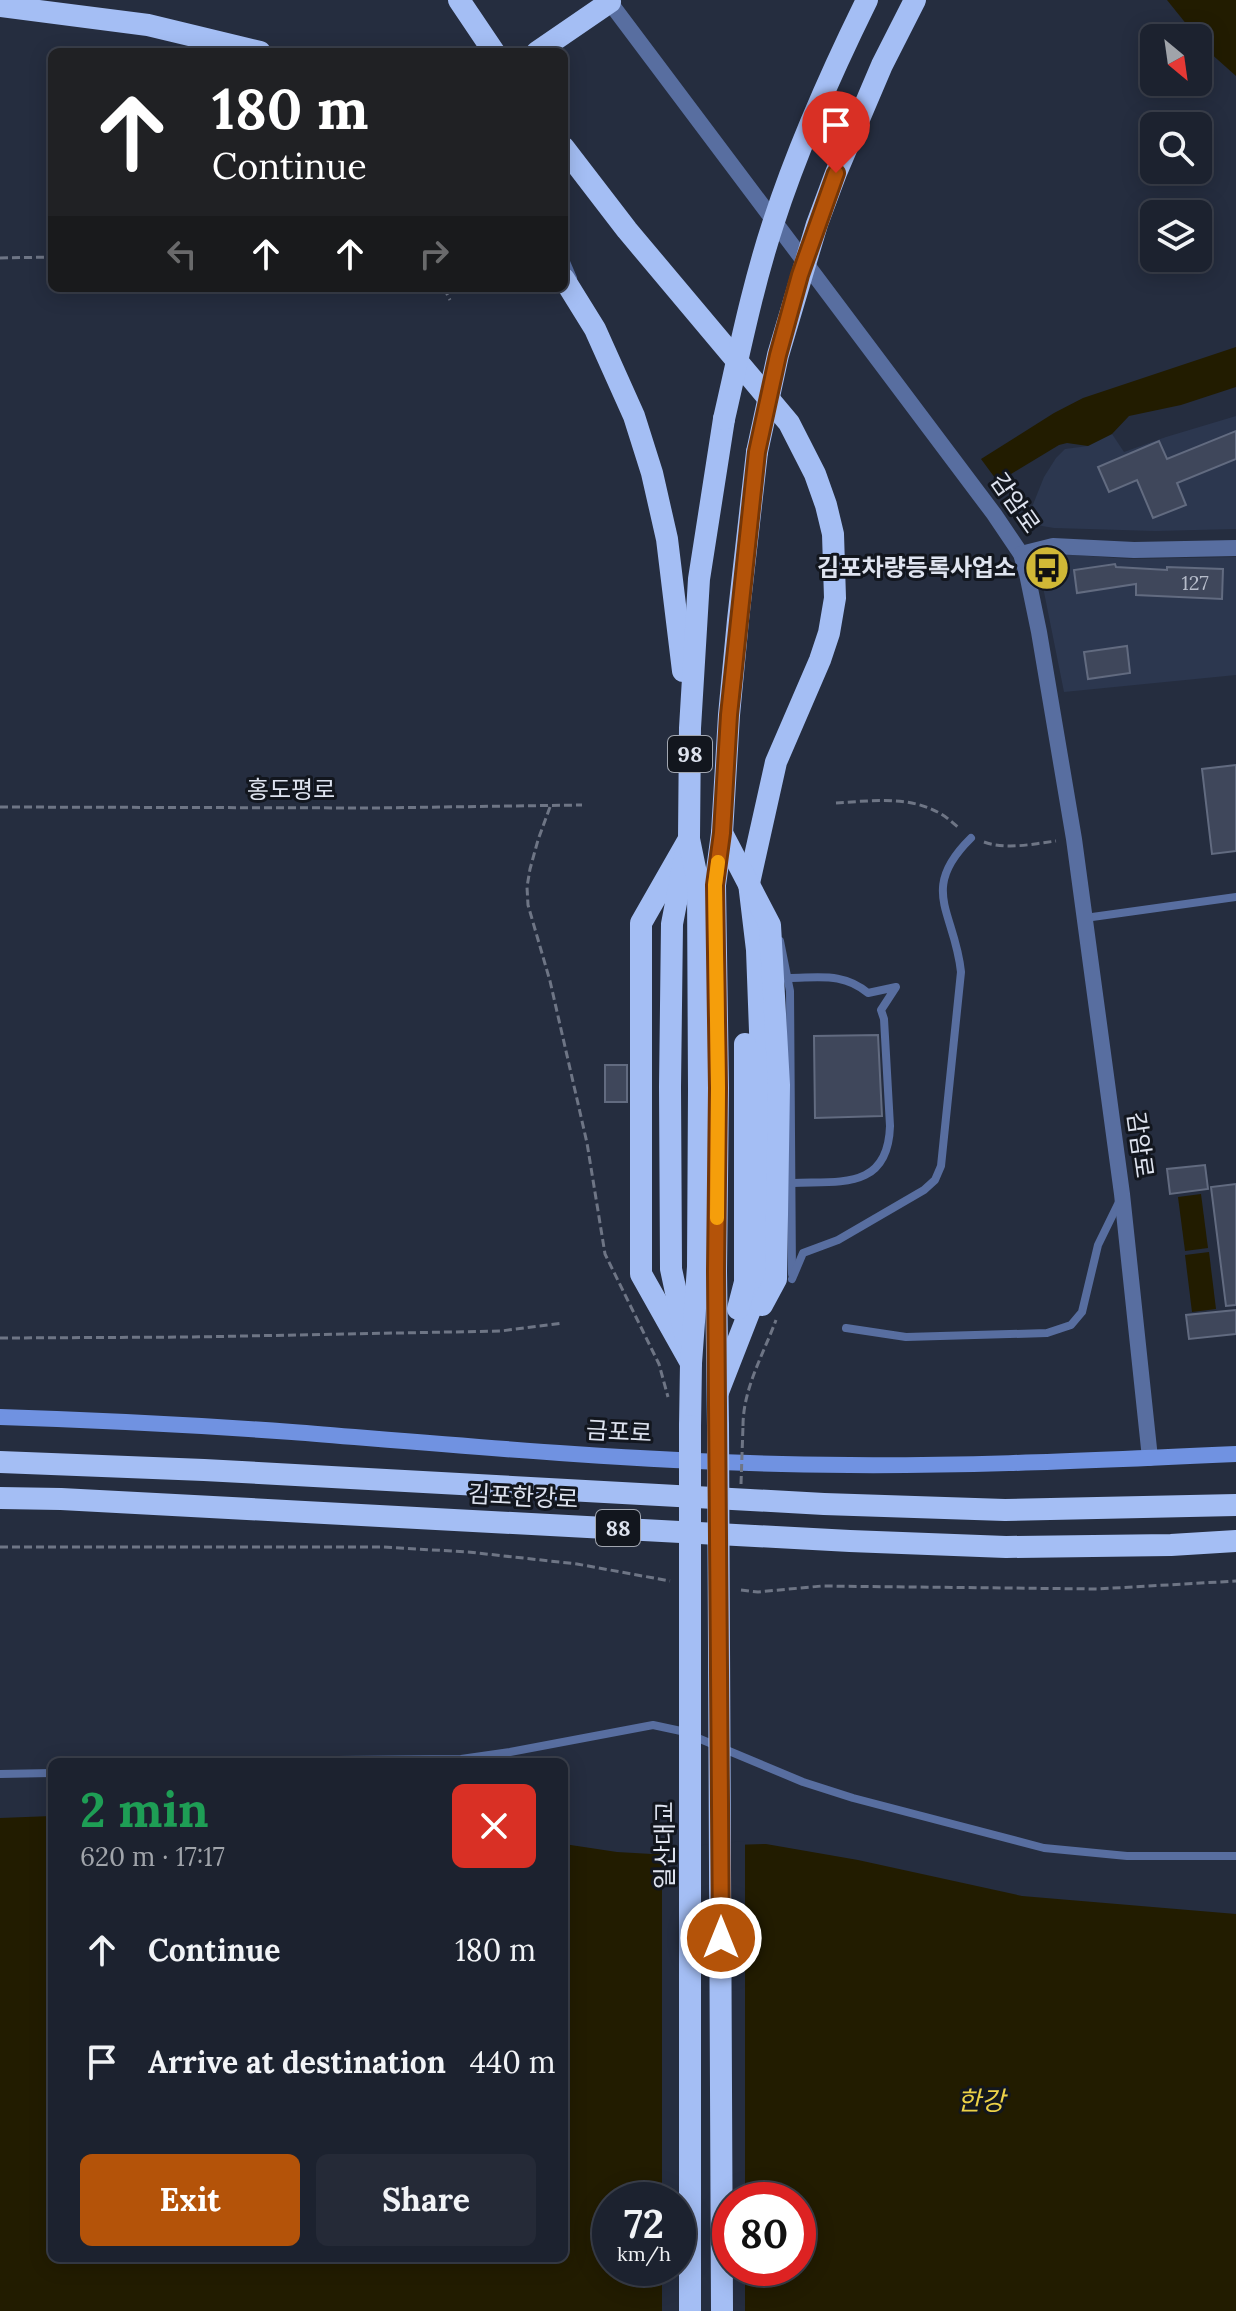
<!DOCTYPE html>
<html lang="en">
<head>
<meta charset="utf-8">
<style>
  body { margin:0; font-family:Lora,"Noto Sans KR",serif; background:#252a37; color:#f1f3f6; height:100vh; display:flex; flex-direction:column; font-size:30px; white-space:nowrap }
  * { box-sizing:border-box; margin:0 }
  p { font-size:26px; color:#a0a4aa }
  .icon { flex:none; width:44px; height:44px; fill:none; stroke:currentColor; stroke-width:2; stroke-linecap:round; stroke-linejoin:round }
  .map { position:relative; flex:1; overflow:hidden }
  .sheet { position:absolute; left:48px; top:1758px; width:520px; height:504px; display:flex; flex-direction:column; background:#1c222f; border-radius:12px; box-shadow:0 4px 20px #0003,0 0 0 2px #3a3f4b }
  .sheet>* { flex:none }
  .banner { position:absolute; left:48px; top:48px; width:520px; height:244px; border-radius:12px; box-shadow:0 4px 20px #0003,0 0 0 2px #3a3f4b; background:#202124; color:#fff; overflow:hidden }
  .needle { width:52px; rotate:151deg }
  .controls { position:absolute; left:1140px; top:24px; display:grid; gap:16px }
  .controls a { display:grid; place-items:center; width:72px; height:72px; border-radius:12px; background:#1c222f; box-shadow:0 4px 20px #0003,0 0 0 2px #3a3f4b; font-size:40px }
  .speed { position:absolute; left:592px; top:2182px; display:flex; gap:16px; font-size:40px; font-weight:700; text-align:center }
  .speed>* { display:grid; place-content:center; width:104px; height:104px; border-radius:50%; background:#1c222f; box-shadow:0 4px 20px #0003,0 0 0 2px #3a3f4b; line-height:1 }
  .speed small { font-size:20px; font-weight:400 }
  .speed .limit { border:12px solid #d22; background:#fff; color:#111 }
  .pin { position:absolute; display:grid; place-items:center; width:68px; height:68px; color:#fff; margin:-82px -34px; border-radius:50% 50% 50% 0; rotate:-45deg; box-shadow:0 0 8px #0007 }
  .pin .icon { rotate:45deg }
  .me { position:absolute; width:88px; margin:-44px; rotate:0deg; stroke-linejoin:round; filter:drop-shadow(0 0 6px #0008) }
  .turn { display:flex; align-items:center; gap:28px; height:168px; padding:0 32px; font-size:36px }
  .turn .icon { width:104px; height:104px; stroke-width:2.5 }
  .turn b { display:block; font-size:56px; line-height:68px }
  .lanes { display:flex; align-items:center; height:76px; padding:0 32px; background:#0003; justify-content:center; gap:40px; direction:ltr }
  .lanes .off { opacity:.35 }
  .round { display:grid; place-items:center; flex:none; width:84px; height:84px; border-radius:12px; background:#252a37 }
  .summary { display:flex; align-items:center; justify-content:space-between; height:136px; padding:0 32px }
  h1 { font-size:48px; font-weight:700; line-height:60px; color:#1e9e55 }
  .primary-button { display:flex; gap:16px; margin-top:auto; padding:16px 32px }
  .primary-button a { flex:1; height:92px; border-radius:12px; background:#b45309; color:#fff; font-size:32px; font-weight:700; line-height:92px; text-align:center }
  .primary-button a+a { background:#252a37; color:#f1f3f6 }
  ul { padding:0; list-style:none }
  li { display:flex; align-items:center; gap:24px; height:112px; padding:0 32px }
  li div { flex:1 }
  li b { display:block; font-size:30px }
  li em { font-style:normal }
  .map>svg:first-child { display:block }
  .built { fill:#2c374f }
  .water { fill:#221c00; fill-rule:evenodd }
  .pier { fill:#252d3f }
  .building { fill:#3f475b; stroke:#626b80; stroke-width:2 }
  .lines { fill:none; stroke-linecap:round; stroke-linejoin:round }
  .path { stroke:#6e7585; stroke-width:3; stroke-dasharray:8 4; stroke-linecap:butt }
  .service { stroke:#586ea0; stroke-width:8 }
  .minor { stroke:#586ea0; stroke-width:16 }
  .secondary { stroke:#7092e1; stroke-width:16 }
  .trunk { stroke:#a4bef4; stroke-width:22 }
  .path-bridge { stroke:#6e7585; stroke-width:3; stroke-dasharray:8 4; stroke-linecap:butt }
  .trunk-bridge { stroke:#a4bef4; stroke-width:22 }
  .route-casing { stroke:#753606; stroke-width:20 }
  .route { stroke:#b45309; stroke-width:14 }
  .slow { stroke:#f59e0b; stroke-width:14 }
  .labels { text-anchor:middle; stroke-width:6; stroke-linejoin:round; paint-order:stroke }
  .number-label { font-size:20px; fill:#b6bcca }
  .shield { fill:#12161e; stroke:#a1a6b0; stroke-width:2 }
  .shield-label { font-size:22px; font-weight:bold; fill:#dee3ef }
  .street-label { font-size:24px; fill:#dee3ef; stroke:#12161e }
  .poi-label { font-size:24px; font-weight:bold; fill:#dee3ef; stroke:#12161e; text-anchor:end }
  .water-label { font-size:26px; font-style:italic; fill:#ecd148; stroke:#12161e }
</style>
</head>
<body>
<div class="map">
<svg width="1236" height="2311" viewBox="0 0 1236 2311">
  <rect width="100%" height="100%" fill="#252d3f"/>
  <g class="built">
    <polygon points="1236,416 1236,529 1155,531 1054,528 1042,526 1034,523 1030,518 1030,512 1044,477 1056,458 1065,449 1088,446 1112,434 1124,452 1166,437"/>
    <polygon points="1060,554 1130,559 1236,557 1236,675 1064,692 1040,572 1043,563 1050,557"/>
  </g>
  <g class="water">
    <polygon points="1167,0 1236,0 1236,76 1208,51"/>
    <polygon points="1236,347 1236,387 1181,405 1129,416 1112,434 1088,446 1067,443 1059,445 998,482 981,459 1054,413 1083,398"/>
    <polygon points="1201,1194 1208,1248 1185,1251 1178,1197"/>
    <polygon points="1209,1252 1216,1309 1192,1312 1185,1255"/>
    <path d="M52 1816V2258H564V1844L617 1852 652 1854 733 1845 766 1844 858 1860 1022 1896 1236 1914V2311H0V1818ZM610 2200H678V2268H610ZM730 2200H798V2268H730Z"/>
  </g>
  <polygon class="pier" points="745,1841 745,2200 730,2200 730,2268 745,2268 745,2311 662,2311 662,2268 678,2268 678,2200 662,2200 662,1849"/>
  <g class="building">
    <polygon points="1236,431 1236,459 1177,483 1186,505 1153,518 1137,480 1109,492 1098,467 1159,441 1167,459"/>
    <polygon points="1115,564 1116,567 1167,570 1167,567 1223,569 1222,599 1136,595 1136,584 1077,593 1074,570"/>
    <polygon points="1127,646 1130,673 1088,679 1084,652"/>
    <polygon points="1236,765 1236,851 1212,854 1202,769"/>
    <polygon points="878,1035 882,1116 815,1118 814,1036"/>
    <rect x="605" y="1065" width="22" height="37"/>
    <polygon points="1205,1165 1208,1189 1170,1194 1167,1169"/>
    <polygon points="1236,1184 1236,1305 1226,1306 1211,1187"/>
    <polygon points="1236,1310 1236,1334 1189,1339 1186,1315"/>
  </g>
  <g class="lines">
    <g class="path">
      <polyline points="0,258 52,257"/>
      <polyline points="444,288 450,300"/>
      <path d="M836 803C870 801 910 795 941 814 948 818 954 824 960 829"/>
      <polyline points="0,807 373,808 582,805"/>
      <polyline points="550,807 538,840 530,869 527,887 528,905 550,981 587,1143 605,1254 659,1364 668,1397"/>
      <path d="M984 842C1007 850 1032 844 1056 841"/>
      <polyline points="0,1338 193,1337 501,1331 563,1323"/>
      <path d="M743 1426C743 1389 763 1355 776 1320"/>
      <polyline points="0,1547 382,1547 468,1552 577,1564 670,1581"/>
      <polyline points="741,1590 758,1592 822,1586 1097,1589 1236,1581"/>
    </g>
    <g class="service">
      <polyline points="472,52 489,47"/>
      <polyline points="564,257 573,278"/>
      <polyline points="1085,918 1236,897"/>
      <polyline points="780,941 790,991 792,1274"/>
      <path d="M788 978C819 978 843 972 868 993L896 987 881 1010 884 1019 890 1126C888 1190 840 1181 793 1183"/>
      <path d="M792 1279 803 1253 838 1240 924 1190 935 1180 941 1166 961 972C955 912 918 890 971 838"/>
      <polyline points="846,1328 906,1337 1047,1333 1071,1325 1082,1312 1098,1245 1119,1202"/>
      <polyline points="296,1762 337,1760 461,1759 510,1752 653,1725 681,1731 803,1782 853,1798 1044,1848 1127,1856 1236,1856"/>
      <polyline points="0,1774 52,1773"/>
    </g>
    <g class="minor">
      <polyline points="608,0 994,514 1021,554 1027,574 1039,632 1074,839 1122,1194 1150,1458"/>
      <polyline points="1021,554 1053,546 1134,550 1236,548"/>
    </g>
    <path class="secondary" d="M0 1417C97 1420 195 1425 292 1432 455 1445 618 1460 782 1464 933 1468 1085 1461 1236 1454"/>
    <g class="trunk">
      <polyline points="459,0 494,52"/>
      <polyline points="0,6 148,25 260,52"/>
      <polyline points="537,52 610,2"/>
      <polyline points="564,148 627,230 789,423 815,474 826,505 833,534 835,598 829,633 820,660 776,762 749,883 757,950 762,1085 761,1282 718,1392"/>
      <polyline points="564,279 595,329 634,416 652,473 667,539 683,671"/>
      <polyline points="722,833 770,925 779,1085 776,1279 762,1305"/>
      <polyline points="689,839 641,923 641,1274 691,1363"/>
      <polyline points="685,856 672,924 670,1087 671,1269 686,1339"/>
      <polyline points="738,1309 745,1282 745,1044"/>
      <polyline points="690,1426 691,1363 698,1267 699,1090 698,883 689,839 690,728 699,579 724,419"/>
      <polyline points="718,1426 716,1271 718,1088 715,885 722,833 729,715 738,620 757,452"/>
      <polyline points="0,1462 204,1470 824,1504 1005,1510 1236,1505"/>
      <polyline points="0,1498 61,1499 850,1541 1006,1547 1171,1545 1236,1541"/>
    </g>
    <polyline class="path-bridge" points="741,1484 743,1426"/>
    <g class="trunk-bridge">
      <path d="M724 419C739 354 752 288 773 224 798 147 831 73 867 0"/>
      <polyline points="757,452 778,355 817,224 836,173 882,65 915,0"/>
      <polyline points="690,1426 690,2311"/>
      <polyline points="718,1426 722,2311"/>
    </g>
  </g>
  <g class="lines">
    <g class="route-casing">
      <polyline id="route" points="721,1938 716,1271 718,1088 715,885 722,833 729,715 757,452 778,355 800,275 836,173"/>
    </g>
    <use href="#route" class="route"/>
    <polyline class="slow" points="717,1218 718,1088 715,885 718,862"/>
  </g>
  <defs>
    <g id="bus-disc" transform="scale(2.3)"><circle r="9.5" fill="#d0b836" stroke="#12161e"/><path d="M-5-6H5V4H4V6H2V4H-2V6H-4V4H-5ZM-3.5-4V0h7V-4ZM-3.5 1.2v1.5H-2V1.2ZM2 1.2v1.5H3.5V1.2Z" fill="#111"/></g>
  </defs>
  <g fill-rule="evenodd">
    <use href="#bus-disc" x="1047" y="568"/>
  </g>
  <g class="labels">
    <g class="number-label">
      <text x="1195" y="590">127</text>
    </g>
    <g class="shield">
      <rect x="668" y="736" width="44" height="36" rx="6"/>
      <rect x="596" y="1510" width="44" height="36" rx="6"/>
    </g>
    <g class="shield-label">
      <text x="690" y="762">98</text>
      <text x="618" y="1536">88</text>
    </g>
    <g class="street-label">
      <text transform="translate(1015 503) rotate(55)" y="8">감암로</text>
      <text x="291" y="798">홍도평로</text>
      <text transform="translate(1140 1145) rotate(82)" y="8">감암로</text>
      <text transform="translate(619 1432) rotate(3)" y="8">금포로</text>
      <text transform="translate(523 1497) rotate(3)" y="8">김포한강로</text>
      <text transform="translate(665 1845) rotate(-90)" y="8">일산대교</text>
    </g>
    <g class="poi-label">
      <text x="1016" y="576">김포차량등록사업소</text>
    </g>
    <g class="water-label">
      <text x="981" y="2110">한강</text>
    </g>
  </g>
</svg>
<div class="controls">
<a><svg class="needle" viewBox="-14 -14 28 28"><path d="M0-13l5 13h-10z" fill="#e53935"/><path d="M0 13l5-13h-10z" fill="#a0a4aa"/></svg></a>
<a><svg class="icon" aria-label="search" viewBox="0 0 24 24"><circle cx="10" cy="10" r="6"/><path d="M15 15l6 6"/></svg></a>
<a><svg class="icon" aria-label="layers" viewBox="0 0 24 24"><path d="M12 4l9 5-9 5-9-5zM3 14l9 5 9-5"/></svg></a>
</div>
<div class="speed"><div>72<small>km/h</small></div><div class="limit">80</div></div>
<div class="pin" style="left:836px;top:173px;background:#d93025"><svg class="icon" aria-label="arrive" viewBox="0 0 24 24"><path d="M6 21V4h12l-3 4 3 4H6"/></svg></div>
<svg class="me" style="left:721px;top:1938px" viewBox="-20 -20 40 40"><circle r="17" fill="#b45309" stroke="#fff" stroke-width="3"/><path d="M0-11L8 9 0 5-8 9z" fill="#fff"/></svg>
<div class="banner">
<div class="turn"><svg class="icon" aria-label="ahead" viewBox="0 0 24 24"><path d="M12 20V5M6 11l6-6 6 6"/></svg><div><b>180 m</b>Continue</div></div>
<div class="lanes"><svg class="icon off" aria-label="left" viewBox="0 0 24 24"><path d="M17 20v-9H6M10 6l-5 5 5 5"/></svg><svg class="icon" aria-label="ahead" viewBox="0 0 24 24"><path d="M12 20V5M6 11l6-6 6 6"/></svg><svg class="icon" aria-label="ahead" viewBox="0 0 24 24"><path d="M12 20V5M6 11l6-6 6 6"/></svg><svg class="icon off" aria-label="right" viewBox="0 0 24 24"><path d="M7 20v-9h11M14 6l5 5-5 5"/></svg></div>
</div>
<section class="sheet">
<div class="summary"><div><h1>2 min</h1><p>620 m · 17:17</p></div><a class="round" style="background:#d93025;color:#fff"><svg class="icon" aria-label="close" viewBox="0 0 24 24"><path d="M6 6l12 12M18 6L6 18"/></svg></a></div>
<ul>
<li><svg class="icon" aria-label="ahead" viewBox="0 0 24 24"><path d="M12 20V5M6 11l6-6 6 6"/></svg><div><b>Continue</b></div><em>180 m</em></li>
<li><svg class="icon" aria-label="arrive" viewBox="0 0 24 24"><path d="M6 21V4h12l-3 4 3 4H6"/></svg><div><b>Arrive at destination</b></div><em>440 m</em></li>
</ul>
<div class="primary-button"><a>Exit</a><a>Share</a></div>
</section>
</div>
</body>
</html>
